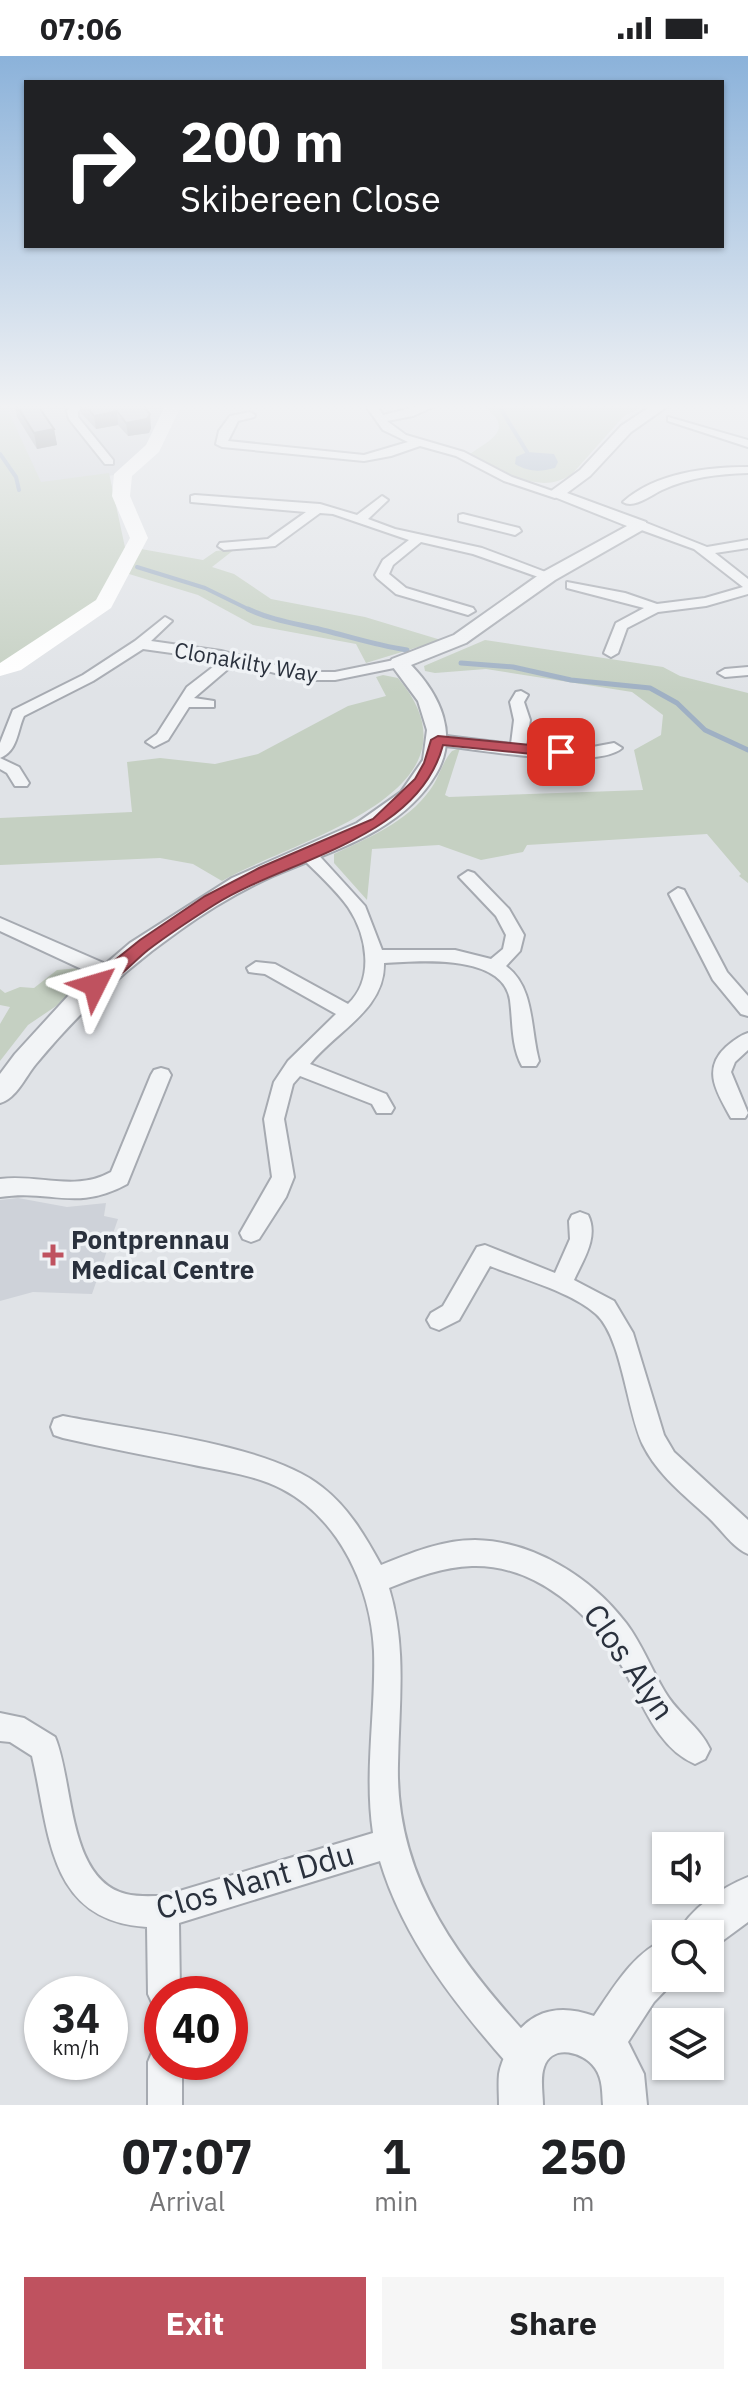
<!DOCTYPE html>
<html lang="en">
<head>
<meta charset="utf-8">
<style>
  body { margin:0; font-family:"IBM Plex Sans",sans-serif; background:#f6f6f6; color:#202124; height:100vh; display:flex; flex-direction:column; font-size:30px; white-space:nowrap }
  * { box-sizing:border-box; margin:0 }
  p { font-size:26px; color:#757577 }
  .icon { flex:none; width:44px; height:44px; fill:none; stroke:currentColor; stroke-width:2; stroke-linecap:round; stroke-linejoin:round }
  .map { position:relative; height:2049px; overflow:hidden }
  .panel { display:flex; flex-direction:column; background:#fff; flex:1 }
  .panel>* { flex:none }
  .top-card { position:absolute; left:24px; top:24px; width:700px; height:168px; border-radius:0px; box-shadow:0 2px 6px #0004; background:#202124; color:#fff; overflow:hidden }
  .fabs { position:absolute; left:652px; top:1776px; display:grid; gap:16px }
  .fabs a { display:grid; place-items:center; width:72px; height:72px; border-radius:0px; background:#fff; box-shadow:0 2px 6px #0004; font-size:40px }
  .speed { position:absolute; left:24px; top:1920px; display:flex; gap:16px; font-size:40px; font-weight:700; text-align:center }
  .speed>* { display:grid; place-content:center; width:104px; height:104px; border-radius:50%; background:#fff; box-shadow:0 2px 6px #0004; line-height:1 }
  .speed small { font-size:20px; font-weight:400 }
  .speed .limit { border:12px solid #d22; background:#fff; color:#111 }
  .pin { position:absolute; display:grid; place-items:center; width:68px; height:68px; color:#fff; margin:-34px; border-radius:16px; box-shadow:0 4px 12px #0006 }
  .me { position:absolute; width:88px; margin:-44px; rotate:50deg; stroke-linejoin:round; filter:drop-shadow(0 0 6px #0008) }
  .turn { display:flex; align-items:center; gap:28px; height:168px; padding:0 24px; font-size:36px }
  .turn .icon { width:104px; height:104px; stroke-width:2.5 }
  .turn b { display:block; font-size:56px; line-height:68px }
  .eta { display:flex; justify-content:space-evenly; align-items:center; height:136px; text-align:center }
  .eta b { font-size:48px; font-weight:700; line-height:56px }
  .cta { display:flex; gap:16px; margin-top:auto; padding:16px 24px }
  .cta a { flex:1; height:92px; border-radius:0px; background:#bf525f; color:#fff; font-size:32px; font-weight:700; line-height:92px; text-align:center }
  .cta a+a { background:#f6f6f6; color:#202124 }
  .status { display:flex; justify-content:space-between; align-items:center; height:56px; padding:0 40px; background:#fff; direction:ltr }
  .status svg { height:22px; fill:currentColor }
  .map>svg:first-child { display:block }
  .built { fill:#ced2d9 }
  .green { fill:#c5d0c2 }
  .water { fill:#9fb0c4 }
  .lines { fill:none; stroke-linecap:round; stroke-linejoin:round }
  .stream-far1 { stroke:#9fb0c4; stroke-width:4 }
  .stream { stroke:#9fb0c4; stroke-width:5 }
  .minor-casing { stroke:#a6aab1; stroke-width:4 }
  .tertiary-casing { stroke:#a6aab1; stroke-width:4 }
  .minor { fill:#f2f4f6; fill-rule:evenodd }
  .tertiary { fill:#f2f4f6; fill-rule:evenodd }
  .secondary { fill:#fff; fill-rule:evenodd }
  .wall { fill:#9ea2a9 }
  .shaded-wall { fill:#818489 }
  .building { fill:#b8bcc4; stroke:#818489; stroke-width:2 }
  .route { fill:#bf525f; stroke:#7c353e; stroke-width:2 }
  .poi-dot { fill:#bf525f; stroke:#eff2f5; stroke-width:3 }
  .labels { text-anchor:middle; stroke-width:7; stroke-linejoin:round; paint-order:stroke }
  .far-street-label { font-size:22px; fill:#2a313d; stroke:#eff2f5 }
  .poi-label { font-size:26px; font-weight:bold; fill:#2a313d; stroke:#eff2f5; text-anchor:start }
  .near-street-label { font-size:32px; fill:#2a313d; stroke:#eff2f5 }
</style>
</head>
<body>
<div class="status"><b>07:06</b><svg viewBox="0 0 49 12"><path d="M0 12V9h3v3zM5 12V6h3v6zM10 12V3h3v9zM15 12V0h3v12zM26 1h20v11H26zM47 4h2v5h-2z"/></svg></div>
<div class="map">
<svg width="748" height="2049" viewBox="0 0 748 2049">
  <rect width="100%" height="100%" fill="#e0e3e7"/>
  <g class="built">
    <polygon points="0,350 166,350 146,393 114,419 31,432"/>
    <polygon points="18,1142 67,1151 106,1147 104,1160 118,1163 92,1238 33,1236 0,1245 0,1144"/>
  </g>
  <g class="green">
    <polygon points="0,350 6,350 41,426 109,417 126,496 97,546 0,609"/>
    <path d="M483 350H643L623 361 572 418C540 441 500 414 470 398 487 385 518 374 483 350Z"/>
    <polygon points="141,493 203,504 216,495 235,493 212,511 234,518 271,543 365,561 441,584 366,607 356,588 253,569 198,539 129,518"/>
    <path d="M485 584 663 611 680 620 748 637V827L739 820 741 818 707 778 527 789 523 796 481 804 439 789 372 793 367 844 334 807V798C368 782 407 766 430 734 439 722 442 706 452 695L460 692 445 739 449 741 643 734 634 694 661 679 663 659 632 636 486 613 435 617 425 615 424 610Z"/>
    <path d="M383 619 398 622C495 737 290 785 222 825L193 808 160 802 0 809V762L132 756 127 706 160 702 215 708 258 698 348 650 386 640 376 621Z"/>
    <polygon points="80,912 80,918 83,922 77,926 71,940 28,969 0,1005 0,968 10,951 0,949 0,933 5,937 20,931 34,932 57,914"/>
  </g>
  <path class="water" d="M527 396 554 398 558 406 555 412C539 416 529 416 515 408L516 401Z"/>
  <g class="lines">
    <g class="stream-far1">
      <polyline points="499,350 527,396"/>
      <polyline points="0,398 16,421 19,434"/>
      <polyline points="137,511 205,532 252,555"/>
    </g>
    <g class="stream">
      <path d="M248 553C273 565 300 568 327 575 354 582 379 590 407 594"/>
      <polyline points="461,607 513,611 571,624 650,632 677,647 705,674 748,694"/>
    </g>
    <g class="minor-casing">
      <g id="minor">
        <polygon points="71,350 82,350 78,356 78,361 113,404 113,408 105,408 69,363 67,355"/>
        <polygon points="366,350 377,350 383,359 419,350 435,350 413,360 387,365 406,379 464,396 512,421 561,438 555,442 504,425 456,400 420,390 391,400 364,405 222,391 216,388 219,375 230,360 250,356 255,359 254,361 238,365 228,385 364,399 408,386 383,374"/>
        <polygon points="668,361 748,384 748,391 668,365"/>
        <path d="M748 411V417C718 418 690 421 662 434 651 439 634 453 623 446 655 417 706 411 748 411Z"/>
        <polygon points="195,439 320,448 357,459 382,440 388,444 368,463 395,473 482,492 556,520 544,523 473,498 421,486 393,509 389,518 406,532 473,552 475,555 468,559 396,538 377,522 375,519 383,504 409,484 333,458 320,457 275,490 224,494 218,490 220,487 268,483 306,456 191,446 191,440"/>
        <polygon points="463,458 519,472 521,475 515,479 459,465 459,459"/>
        <polygon points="636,466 644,466 707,491 748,484 748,492 715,497 748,523 748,538 706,550 658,556 627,572 618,597 611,601 604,597 616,567 644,552 567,532 567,526 625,537 657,548 705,542 743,531 694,493 636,472"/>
        <path d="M165 561 172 565 151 585 221 595 303 616H335L399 603 406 607 399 611 335 624H303L235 607 194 642 214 645V651H189L168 684 154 691 146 686 157 678 187 631 222 604 143 593 93 625 24 660C17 675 18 695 0 702V687L13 654 83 619 135 585Z"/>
        <polygon points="748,611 748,619 725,621 718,617 725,613"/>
        <path d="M521 635 528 639 524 646 530 664 526 690 582 693 614 687 622 692C596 715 475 693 438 689L430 684 438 679 511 688 514 664 510 646 516 636Z"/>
        <polygon points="0,702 19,711 29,727 27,730 15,730 7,717 0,713"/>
        <path d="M307 792 313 793 365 850 382 894H455L491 903 503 893 506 879 496 860 459 821 468 815 474 817 509 853 524 879 520 895 506 910C535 932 530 972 539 1005L536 1010H522C511 990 513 966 510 944 503 897 418 905 384 907 385 954 336 975 310 1008L386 1038 394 1052 391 1057H377L372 1048 300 1020 293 1028 284 1063 294 1121 286 1141 259 1183 251 1186 243 1183 240 1177 272 1121 264 1063 274 1026 288 1005 336 958 265 918 249 916 247 912 256 906 275 908 348 948C375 923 367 879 348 851 335 833 317 817 301 801L299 797 301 793Z"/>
        <polygon points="678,832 684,834 727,916 748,940 748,960 741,958 713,924 669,838"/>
        <polygon points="0,862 115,912 117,917 115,922 101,922 0,875"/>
        <path d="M748 977V994L735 1006 731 1016 748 1057 745 1062H731C718 1038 701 1014 726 991 733 985 739 980 748 977Z"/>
        <path d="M161 1012 168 1014 171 1019 127 1128C76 1156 51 1133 0 1141V1123C39 1118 75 1136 111 1116L151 1019 154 1014Z"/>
        <path d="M580 1156 588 1159C599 1181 583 1204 574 1224L614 1245 633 1277 664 1379 674 1396 748 1464V1498C733 1492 721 1473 708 1461 684 1439 658 1419 643 1389 627 1356 622 1281 596 1258 572 1236 520 1222 490 1210L459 1264 439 1274 431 1271 427 1264 431 1257 443 1250 477 1191 485 1189 555 1217 570 1183 569 1165 572 1159Z"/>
        <path d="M63 1360C133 1374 269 1388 322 1431 349 1452 365 1480 381 1509 411 1497 442 1484 475 1484 533 1485 591 1521 626 1567 642 1588 651 1613 665 1636 677 1657 700 1671 710 1693L705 1703 695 1708C656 1691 642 1645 623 1612 593 1559 536 1508 472 1510 443 1511 416 1521 389 1532 407 1591 399 1648 398 1708 395 1825 462 1908 537 1990L542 2002 537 2014 525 2019 513 2014C458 1952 404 1885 380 1805L179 1867 180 1938H162V1953L153 1949 148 1938 147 1871C47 1865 50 1776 32 1700L10 1686 0 1685V1657L24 1662 55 1681C74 1726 67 1823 126 1838 137 1841 151 1840 163 1840L373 1777C364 1716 376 1656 374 1595 371 1532 340 1463 282 1433 255 1419 223 1415 194 1409 150 1400 107 1392 63 1382L54 1379 51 1371 54 1363Z"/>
        <polygon points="162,1991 162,2006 182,2006 182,2049 148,2049 148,2006 153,1994"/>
      </g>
    </g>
    <g class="tertiary-casing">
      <g id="tertiary">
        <path d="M651 350H668L631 376 590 420 567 437 646 466V472L555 524 466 587 411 609C440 639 459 679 436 718 402 776 331 795 273 820 240 835 208 854 179 875 125 913 78 957 36 1008 25 1021 17 1042 0 1047V1018L15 998 69 939 130 887 232 822 357 767 401 736 423 704 427 674 418 645 390 607 392 603 454 579 543 516 627 470 547 438 580 414 621 370Z"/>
        <path d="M748 1821V1866L710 1894V1878H678C689 1853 723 1831 748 1821Z"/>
        <path d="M666 1883V1922H677L654 1946 628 1986 644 2018 647 2049H603C602 2037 603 2023 595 2012 584 1996 552 1987 544 2011 540 2022 543 2037 543 2049H499C499 2039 498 2028 499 2018 500 2010 504 2002 507 1994 524 1956 556 1946 594 1960 614 1931 633 1897 666 1883Z"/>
      </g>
    </g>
    <use href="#minor" class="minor"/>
    <use href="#tertiary" class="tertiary"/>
    <polygon class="secondary" points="165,350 181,350 159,396 132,420 130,440 148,482 111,552 21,614 0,620 0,607 96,544 130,482 112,440 114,418 146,389"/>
  </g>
  <g class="wall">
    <polygon points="15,350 38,350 54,373 57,389 37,393 17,361"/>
    <polygon points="80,350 143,350 151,372 149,377 128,380 118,369 96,373 81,357"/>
  </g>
  <g class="shaded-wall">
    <polygon points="117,355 118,369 96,373 94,360"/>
    <polygon points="150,358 151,372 149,377 128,380 126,367"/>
    <polygon points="54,373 57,389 37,393 34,377"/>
  </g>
  <g class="building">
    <polygon points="17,350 38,350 54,373 34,377"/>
    <polygon points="86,350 143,350 150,358 147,363 126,367 117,355 94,360"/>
  </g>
  <linearGradient id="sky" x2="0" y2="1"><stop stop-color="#8bb2da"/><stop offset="0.55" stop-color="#f1f2f4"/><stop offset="1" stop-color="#f1f2f4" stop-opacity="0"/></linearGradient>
  <rect width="748" height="637" fill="url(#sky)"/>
  <path class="route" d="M438 680 561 692 568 696 561 701 443 689C418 784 289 802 214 849 192 863 169 878 148 894 133 906 118 924 101 933 95 936 95 935 89 933L87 929 89 925 140 884 205 840 259 812 373 763 415 723 424 707 431 684Z"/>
  <path class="poi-dot" d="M49 1187h8v8h8v8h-8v8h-8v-8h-8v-8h8z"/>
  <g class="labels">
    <g class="far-street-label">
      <text transform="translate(246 606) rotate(10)" y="8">Clonakilty Way</text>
    </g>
    <g class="poi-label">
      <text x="71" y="1193">Pontprennau<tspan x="71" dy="30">Medical Centre</tspan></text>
    </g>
    <g class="near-street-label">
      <text transform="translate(629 1606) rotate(55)" y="11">Clos Alyn</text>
      <text transform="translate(255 1825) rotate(-16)" y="11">Clos Nant Ddu</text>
    </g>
  </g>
</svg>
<div class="fabs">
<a><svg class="icon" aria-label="sound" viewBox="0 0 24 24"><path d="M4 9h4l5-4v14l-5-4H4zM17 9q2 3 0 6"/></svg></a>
<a><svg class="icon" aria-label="search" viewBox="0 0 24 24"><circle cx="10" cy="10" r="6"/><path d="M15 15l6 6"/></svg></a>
<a><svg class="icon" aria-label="layers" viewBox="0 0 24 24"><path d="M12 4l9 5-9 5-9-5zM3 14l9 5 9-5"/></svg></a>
</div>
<div class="speed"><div>34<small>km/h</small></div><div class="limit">40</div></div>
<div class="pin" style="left:561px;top:696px;background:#d93025"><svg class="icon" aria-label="arrive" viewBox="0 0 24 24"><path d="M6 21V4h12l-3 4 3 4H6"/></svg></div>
<svg class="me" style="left:95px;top:929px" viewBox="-20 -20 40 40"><path d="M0-17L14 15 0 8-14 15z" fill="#bf525f" stroke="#fff" stroke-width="4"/></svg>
<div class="top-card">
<div class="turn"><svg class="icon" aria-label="right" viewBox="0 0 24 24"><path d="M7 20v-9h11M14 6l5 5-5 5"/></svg><div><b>200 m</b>Skibereen Close</div></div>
</div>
</div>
<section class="panel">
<div class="eta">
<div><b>07:07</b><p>Arrival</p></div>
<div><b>1</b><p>min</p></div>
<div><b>250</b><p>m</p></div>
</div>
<div class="cta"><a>Exit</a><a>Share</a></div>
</section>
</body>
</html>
